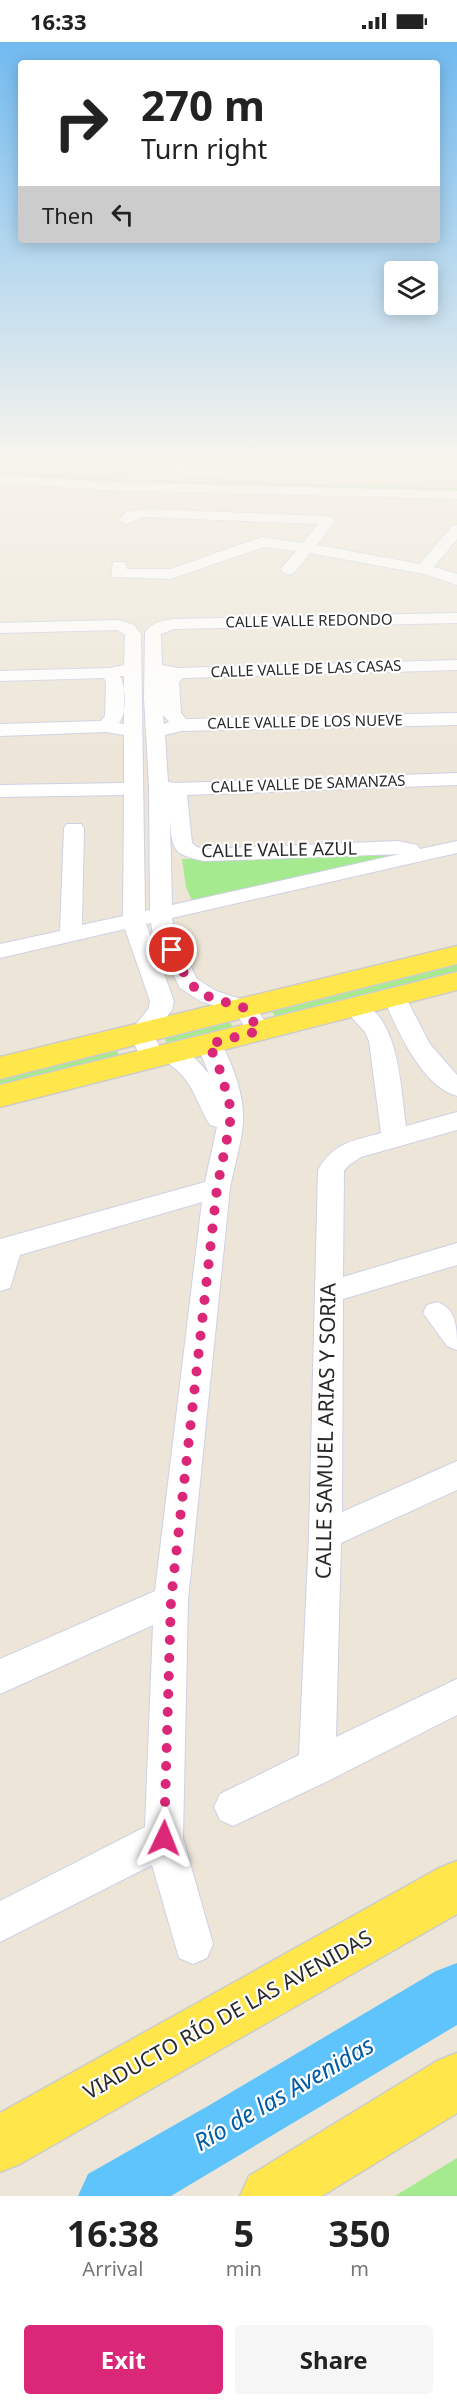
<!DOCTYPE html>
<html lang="en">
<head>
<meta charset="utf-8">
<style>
  body { margin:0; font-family:"Noto Sans",sans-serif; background:#f6f6f6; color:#222; height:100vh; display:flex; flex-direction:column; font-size:22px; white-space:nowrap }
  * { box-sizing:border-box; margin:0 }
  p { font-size:20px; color:#767676 }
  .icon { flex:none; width:33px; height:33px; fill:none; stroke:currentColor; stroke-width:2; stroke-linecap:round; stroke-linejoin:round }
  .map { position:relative; height:2154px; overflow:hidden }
  .side { display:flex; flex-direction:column; background:#fff; flex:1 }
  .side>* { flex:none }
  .banner { position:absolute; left:18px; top:18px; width:422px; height:183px; border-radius:6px; box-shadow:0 3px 15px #0003; background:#fff; color:#222; overflow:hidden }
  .controls { position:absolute; left:384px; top:219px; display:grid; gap:12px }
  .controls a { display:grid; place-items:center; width:54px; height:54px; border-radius:6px; background:#fff; box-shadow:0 3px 15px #0003; font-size:30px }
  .pin { position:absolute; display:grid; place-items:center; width:51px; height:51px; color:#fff; margin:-26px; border:3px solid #fff; border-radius:50%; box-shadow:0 2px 6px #0007 }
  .me { position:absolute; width:66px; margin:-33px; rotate:2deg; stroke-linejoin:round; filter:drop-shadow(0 0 4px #0008) }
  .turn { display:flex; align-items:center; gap:21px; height:126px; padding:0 24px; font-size:27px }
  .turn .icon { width:78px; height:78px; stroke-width:2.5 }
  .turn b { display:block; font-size:42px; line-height:51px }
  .then { display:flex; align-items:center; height:57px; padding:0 24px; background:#0003; gap:12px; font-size:22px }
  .eta { display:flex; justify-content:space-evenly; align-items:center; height:102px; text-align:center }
  .eta b { font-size:36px; font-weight:700; line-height:42px }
  .button { display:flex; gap:12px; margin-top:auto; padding:12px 24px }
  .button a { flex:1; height:69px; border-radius:6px; background:#db2777; color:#fff; font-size:24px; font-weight:700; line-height:69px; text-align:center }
  .button a+a { background:#f6f6f6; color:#222 }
  .status { display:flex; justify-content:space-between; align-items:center; height:42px; padding:0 30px; background:#fff; direction:ltr }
  .status svg { height:16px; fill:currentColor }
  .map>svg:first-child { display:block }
  .green { fill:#a5ea8e }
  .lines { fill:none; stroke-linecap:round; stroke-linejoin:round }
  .river { fill:#5fc3fc; fill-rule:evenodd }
  .minor-casing { stroke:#ced0e4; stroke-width:2 }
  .major-casing { stroke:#ccc; stroke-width:3 }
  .minor { fill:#fff; fill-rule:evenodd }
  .major { fill:#ffe64b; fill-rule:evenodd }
  .route { stroke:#db2777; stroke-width:10; stroke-dasharray:0 18 }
  .labels { text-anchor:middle; stroke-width:4.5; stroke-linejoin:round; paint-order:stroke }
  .far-street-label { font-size:15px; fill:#292929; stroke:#fff }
  .street-label { font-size:18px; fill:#292929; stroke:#fff }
  .near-street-label { font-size:21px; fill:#292929; stroke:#fff }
  .near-water-label { font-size:24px; font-style:italic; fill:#005ca5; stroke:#fff }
</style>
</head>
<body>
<div class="status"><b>16:33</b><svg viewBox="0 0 49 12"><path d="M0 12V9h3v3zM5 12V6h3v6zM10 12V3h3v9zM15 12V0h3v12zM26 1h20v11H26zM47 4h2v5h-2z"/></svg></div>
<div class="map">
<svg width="457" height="2154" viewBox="0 0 457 2154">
  <rect width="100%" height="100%" fill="#ede6d8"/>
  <g class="green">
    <polygon points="0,429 120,437 457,446 457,450 193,443 0,432"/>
    <polygon points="391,813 193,861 186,845 182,817"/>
    <polygon points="457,921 457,930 276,976 271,968"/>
    <polygon points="229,979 234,987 168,1003 164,995"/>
    <polygon points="116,1007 120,1015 0,1045 0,1036"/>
    <polygon points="457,2116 457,2154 395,2154"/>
  </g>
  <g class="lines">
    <polygon class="river" points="457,1921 457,1983 171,2154 78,2154 88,2132 208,2064 436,1929"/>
    <g class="minor-casing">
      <g id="minor">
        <path d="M172 414H186L184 423C196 430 214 423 224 432 214 442 179 435 170 424Z"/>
        <polygon points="0,433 103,440 457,449 457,457 103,448 0,441"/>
        <polygon points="144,467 326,474 331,475 335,480 317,503 420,522 452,484 457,483 457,497 434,525 457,532 457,543 424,532 310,511 294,531 288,533 280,528 296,509 264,505 170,537 113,535 111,532 113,520 125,520 127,527 170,527 262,495 303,501 318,482 144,475 126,482 119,478 126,470"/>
        <path d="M457 571V581L174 587 161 592 162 623 178 626 457 618V628L183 636 179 640 181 671 186 677 457 671V683L181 689 165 693 168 740 177 741 457 731V743L187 753 192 801 197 805 205 807 398 799 417 803 420 807 457 799V811L172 876 175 893 197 937 216 949 253 961 271 989 267 995 259 997 251 995 236 971 200 959 180 946 153 893 151 881 146 882 174 959 172 968 153 992 161 1007C179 997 198 1018 209 1032L197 1002 200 996 209 994 218 996C232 1019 245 1054 243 1081 241 1103 234 1125 230 1146L188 1558 183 1796 213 1902 207 1916 193 1922 179 1916 152 1823 0 1900V1859L145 1785 153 1583 0 1652V1617L155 1549 202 1160 20 1213 10 1246 0 1249V1197L205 1140 217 1085 210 1083C193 1055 195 1039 164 1018L162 1022 153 1024 144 1022 129 991 149 966 150 959 125 887 0 916V902L60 889 64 786 67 782H81L84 786 82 883 123 874 124 753 0 755V743L124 741V693L106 690 0 694V682L101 679 105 674 106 641 104 636 0 639V629L110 626 124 623 125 593 117 588 0 591V581L119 578 134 583 141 592 145 869 150 868 149 743 144 656 145 590C152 580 162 579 174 577ZM120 634H124V682L119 681C127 671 126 646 120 634ZM163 673 169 680 164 682ZM170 777C172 808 173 813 205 819L400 812 172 863Z"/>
        <path d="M395 948 403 950 430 1002 457 1033V1054C421 1044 397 987 383 955L387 950Z"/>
        <path d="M354 957C400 970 400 1045 406 1084L457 1070V1088L361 1115 349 1123 344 1129 343 1235 457 1201V1223L343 1257 342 1470 457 1419V1448L341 1501 336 1695 457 1637V1673L330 1738 233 1784 220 1778 214 1765 220 1752 299 1713 309 1493 318 1128C334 1100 353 1099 381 1091L369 999 365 990 342 965 346 960Z"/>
        <path d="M437 1260C457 1267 457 1286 457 1308L447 1304 423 1271 427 1263Z"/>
      </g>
    </g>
    <g class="major-casing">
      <g id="major">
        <polygon points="457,904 457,922 0,1037 0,1015"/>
        <polygon points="457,930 457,948 0,1065 0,1043"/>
        <polygon points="457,1819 457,1872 20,2122 0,2130 0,2071 439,1826"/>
        <polygon points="457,2011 457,2071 322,2154 240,2154 249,2134 437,2019"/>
      </g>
    </g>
    <use href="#minor" class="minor"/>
    <use href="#major" class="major"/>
  </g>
  <linearGradient id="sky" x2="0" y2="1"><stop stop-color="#71baf0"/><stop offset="0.58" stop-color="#f7f4ed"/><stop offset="1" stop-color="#f7f4ed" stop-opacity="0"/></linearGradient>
  <rect width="457" height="715" fill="url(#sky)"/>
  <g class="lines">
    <path class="route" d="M164 1796 171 1558 217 1146 230 1082V1064L221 1031 209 1002 259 989 245 966C196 951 195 955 172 908"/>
  </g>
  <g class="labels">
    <g class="far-street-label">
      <text transform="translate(309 579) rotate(-1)" y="5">CALLE VALLE REDONDO</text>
      <text transform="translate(306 627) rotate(-2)" y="5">CALLE VALLE DE LAS CASAS</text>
      <text transform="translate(305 680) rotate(-1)" y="5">CALLE VALLE DE LOS NUEVE</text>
      <text transform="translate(308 742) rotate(-2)" y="5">CALLE VALLE DE SAMANZAS</text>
    </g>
    <g class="street-label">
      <text transform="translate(279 808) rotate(-1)" y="6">CALLE VALLE AZUL</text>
    </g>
    <g class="near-street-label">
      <text transform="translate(326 1389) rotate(-89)" y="7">CALLE SAMUEL ARIAS Y SORIA</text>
      <text transform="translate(228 1973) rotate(-29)" y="7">VIADUCTO RÍO DE LAS AVENIDAS</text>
    </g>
    <g class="near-water-label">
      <text transform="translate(284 2052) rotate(-30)" y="8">Río de las Avenidas</text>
    </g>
  </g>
</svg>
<div class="controls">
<a><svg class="icon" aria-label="layers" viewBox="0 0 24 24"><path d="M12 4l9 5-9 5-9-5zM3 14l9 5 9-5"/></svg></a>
</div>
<div class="pin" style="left:172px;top:908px;background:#d93025"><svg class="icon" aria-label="arrive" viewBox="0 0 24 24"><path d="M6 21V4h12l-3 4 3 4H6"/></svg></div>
<svg class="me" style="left:164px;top:1796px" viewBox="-20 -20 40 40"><path d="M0-17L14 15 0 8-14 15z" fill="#db2777" stroke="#fff" stroke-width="4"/></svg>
<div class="banner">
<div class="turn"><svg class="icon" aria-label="right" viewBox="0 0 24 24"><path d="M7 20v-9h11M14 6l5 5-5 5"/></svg><div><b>270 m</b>Turn right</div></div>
<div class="then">Then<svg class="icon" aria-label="left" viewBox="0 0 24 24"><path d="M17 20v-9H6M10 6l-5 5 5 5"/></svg></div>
</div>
</div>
<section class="side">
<div class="eta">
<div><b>16:38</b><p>Arrival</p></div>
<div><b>5</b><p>min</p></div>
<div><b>350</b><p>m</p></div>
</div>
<div class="button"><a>Exit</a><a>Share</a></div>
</section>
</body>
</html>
